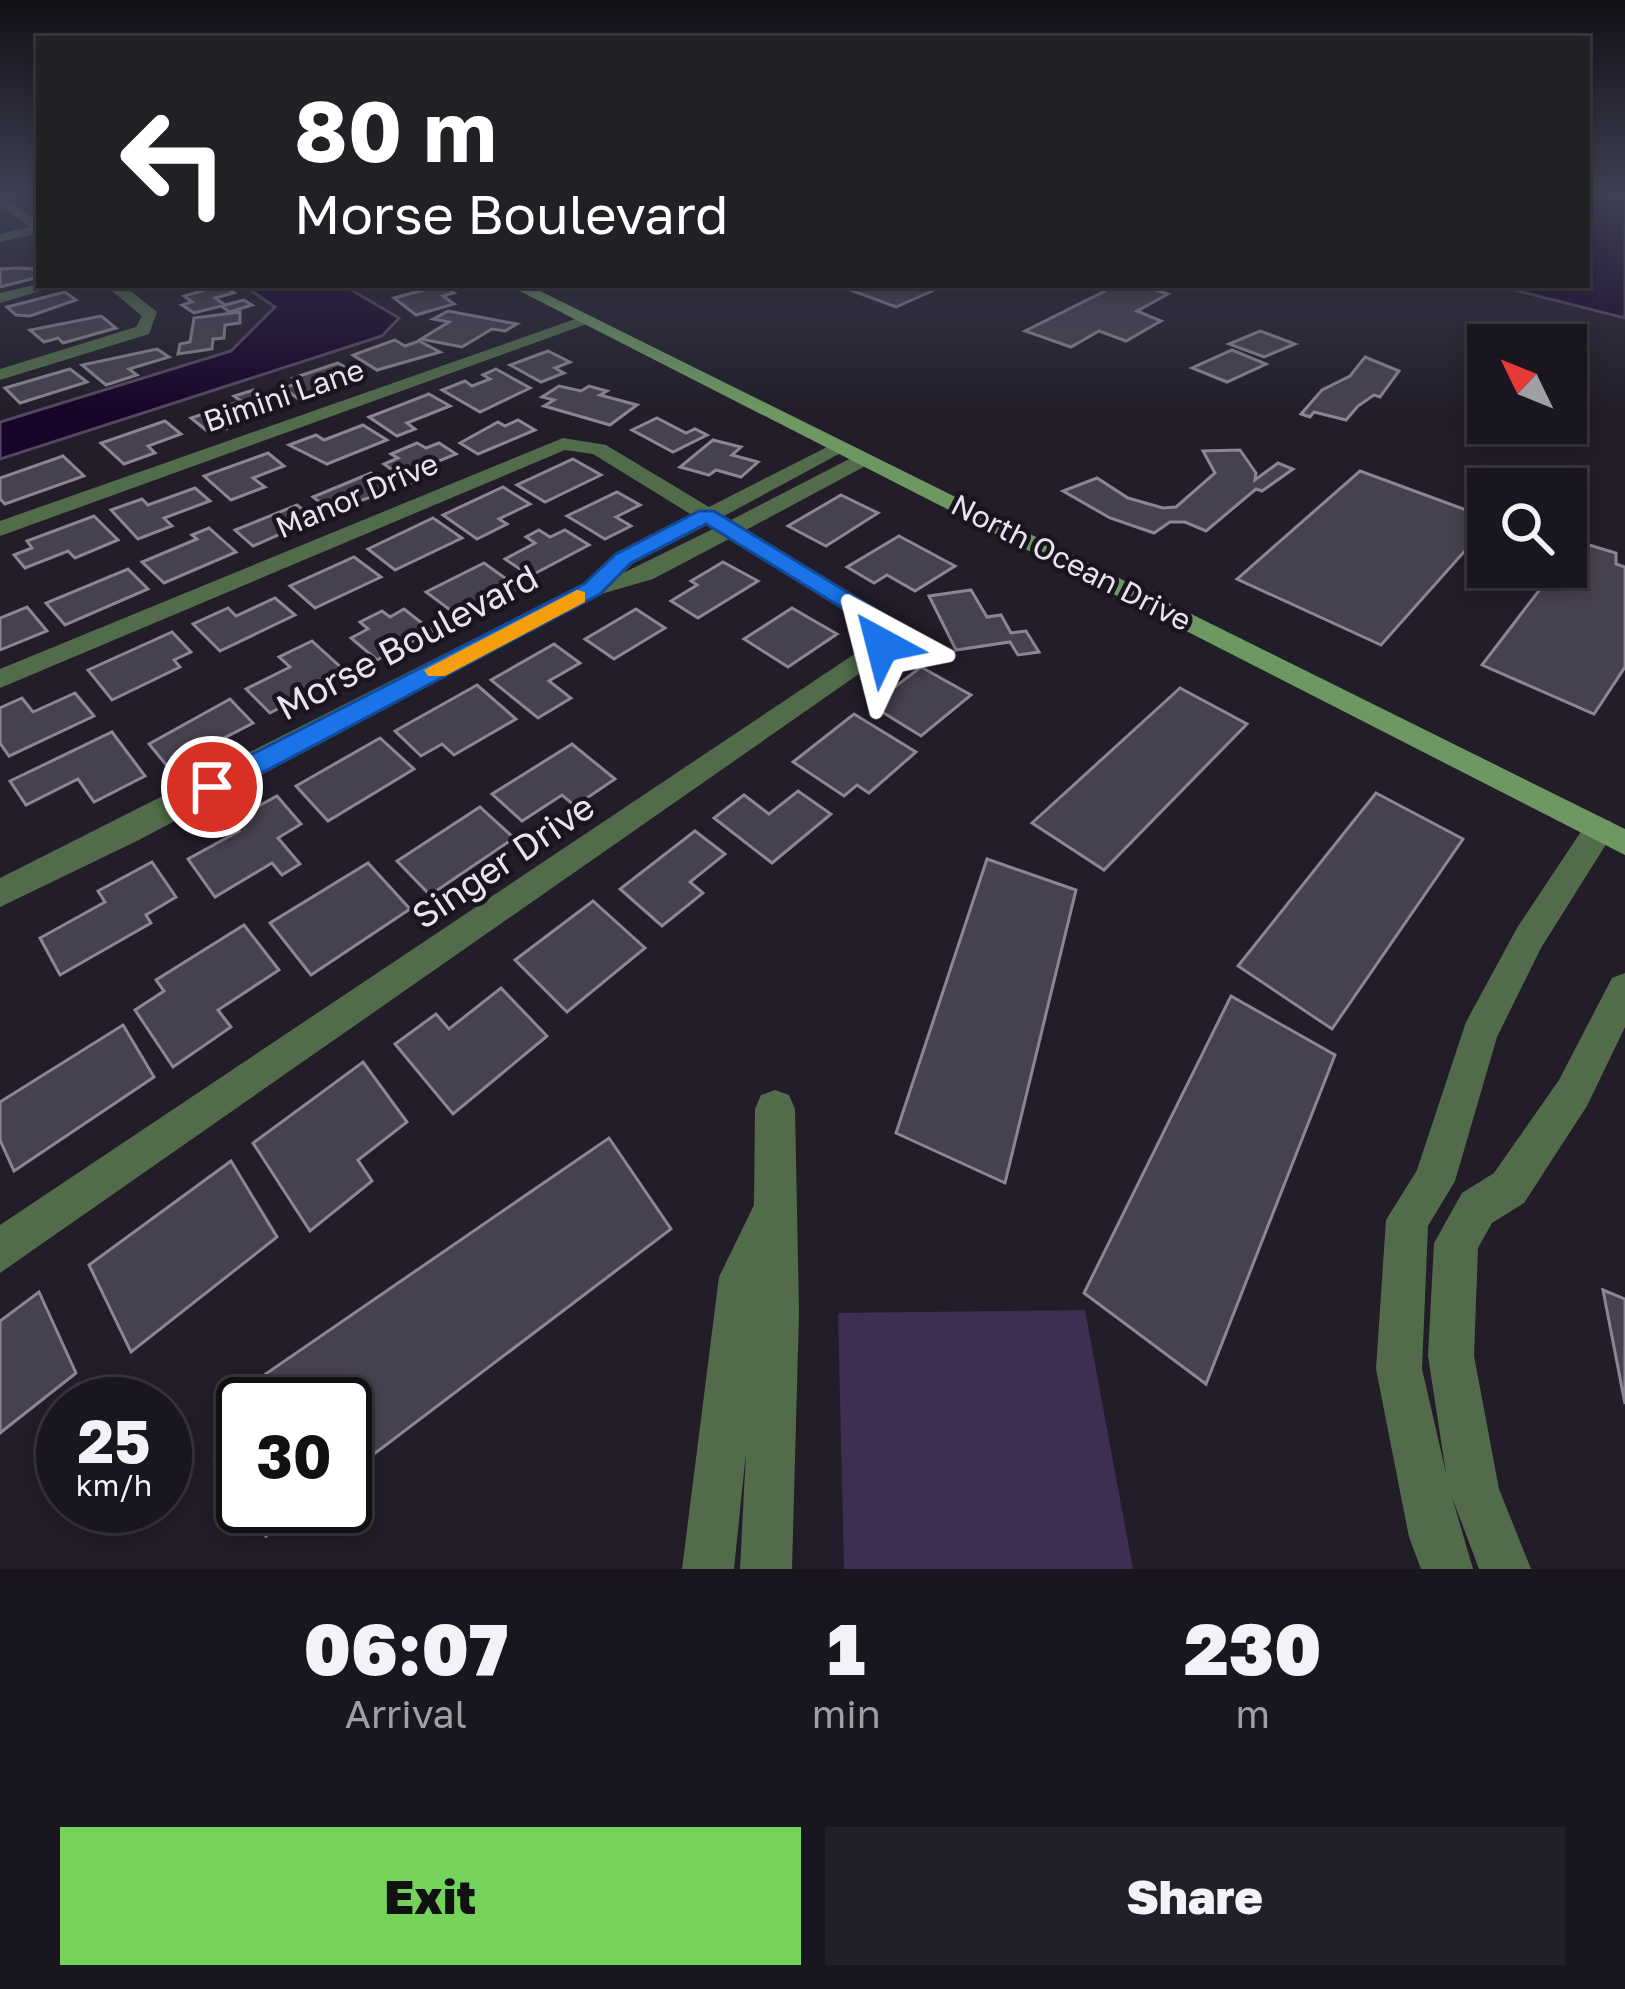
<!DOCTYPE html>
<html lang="en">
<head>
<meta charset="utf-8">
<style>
  body { margin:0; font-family:"Golos Text",sans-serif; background:#231f28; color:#f1f3f6; height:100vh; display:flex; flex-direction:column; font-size:45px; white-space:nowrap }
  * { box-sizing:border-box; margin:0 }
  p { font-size:39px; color:#9f9fa4 }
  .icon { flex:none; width:66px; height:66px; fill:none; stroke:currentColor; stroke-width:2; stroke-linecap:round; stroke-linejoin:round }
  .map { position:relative; height:1569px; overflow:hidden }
  .side { display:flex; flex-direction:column; background:#1a161f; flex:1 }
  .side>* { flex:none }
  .top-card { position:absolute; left:36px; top:36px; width:1554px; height:252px; border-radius:0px; box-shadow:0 6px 18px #0003,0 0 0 3px #38353d; background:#202124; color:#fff; overflow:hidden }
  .needle { width:78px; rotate:313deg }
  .controls { position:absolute; left:1467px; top:324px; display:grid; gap:24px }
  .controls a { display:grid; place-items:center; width:120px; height:120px; border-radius:0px; background:#1a161f; box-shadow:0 6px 18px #0003,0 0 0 3px #38353d; font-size:60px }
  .speed { position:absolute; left:36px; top:1377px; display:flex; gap:24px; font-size:60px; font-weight:700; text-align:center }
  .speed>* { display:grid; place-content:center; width:156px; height:156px; border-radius:50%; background:#1a161f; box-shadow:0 6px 18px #0003,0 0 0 3px #38353d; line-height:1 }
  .speed small { font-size:30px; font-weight:400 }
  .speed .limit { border:6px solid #111; border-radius:18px; background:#fff; color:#111 }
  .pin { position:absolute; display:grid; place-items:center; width:102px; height:102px; color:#fff; margin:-51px; border:6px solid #fff; border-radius:50%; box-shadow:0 3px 12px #0007 }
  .me { position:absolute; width:132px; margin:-66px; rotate:322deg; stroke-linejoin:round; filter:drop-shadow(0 0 9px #0008) }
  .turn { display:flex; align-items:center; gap:42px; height:252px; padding:0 60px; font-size:54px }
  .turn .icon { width:156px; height:156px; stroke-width:2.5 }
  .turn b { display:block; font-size:84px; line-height:102px }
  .eta { display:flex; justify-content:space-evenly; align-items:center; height:204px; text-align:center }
  .eta b { font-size:72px; font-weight:800; line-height:84px }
  .primary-button { display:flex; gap:24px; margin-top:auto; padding:24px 60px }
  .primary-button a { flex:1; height:138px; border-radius:0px; background:#75d25b; color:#111; font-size:48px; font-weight:800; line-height:138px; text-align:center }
  .primary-button a+a { background:#231f28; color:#f1f3f6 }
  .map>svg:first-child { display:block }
  .green { fill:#3e2e52 }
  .water { fill:#170428; stroke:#554763; stroke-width:3 }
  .building { fill:#46414e; stroke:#8b8594; stroke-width:3 }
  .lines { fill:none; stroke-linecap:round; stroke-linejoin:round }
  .street { fill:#526c4b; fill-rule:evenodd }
  .secondary { fill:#6d9862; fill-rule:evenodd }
  .route { fill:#1a73e8; stroke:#114b97; stroke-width:3 }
  .slow { fill:#f59e0b }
  .labels { text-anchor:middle; stroke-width:9; stroke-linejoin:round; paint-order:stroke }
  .far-street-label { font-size:30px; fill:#e7e4ec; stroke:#19141f }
  .street-label { font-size:36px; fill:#e7e4ec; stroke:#19141f }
</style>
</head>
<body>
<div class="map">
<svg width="1625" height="1569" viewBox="0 0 1625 1569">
  <rect width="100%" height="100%" fill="#221d29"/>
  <polygon class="green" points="1085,1310 1133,1569 844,1569 838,1313"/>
  <g class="water">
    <polygon points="1587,193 1625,193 1625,318 1494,285 1587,285"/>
    <polygon points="243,285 343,285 399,318 382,336 0,459 0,422 231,351 275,307"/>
  </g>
  <g class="building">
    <polygon points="19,268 33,269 39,277 0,287 0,269"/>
    <polygon points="222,285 234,293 215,298 225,305 244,300 252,305 230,312 221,306 194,313 182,305 192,302 184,296"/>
    <polygon points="442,285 454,293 443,296 454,304 416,315 394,298"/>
    <polygon points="846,285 946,285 896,307 842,287"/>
    <polygon points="1117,285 1139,285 1168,294 1137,311 1161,321 1126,341 1099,331 1071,347 1025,331"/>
    <polygon points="65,292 76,300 30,316 16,315 7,307"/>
    <polygon points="448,311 517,324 505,331 492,329 462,347 421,339 449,322 433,319"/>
    <polygon points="240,312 240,323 225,325 224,338 213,339 212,349 178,354 180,344 190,342 194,318"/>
    <polygon points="101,316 116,328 63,343 58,338 44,342 30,330"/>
    <polygon points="1260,331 1295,344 1264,357 1229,344"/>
    <polygon points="395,340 405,346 419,341 440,352 377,370 353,355"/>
    <polygon points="157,349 169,357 129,369 137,375 106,385 82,365"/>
    <polygon points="1232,350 1266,364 1227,382 1192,368"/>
    <polygon points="548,351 570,362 555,368 564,373 541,382 510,365"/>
    <polygon points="1365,357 1399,371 1380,397 1374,395 1358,406 1346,420 1314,412 1310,417 1301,414 1322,390 1350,376"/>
    <polygon points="338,363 359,375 325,387 332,391 303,402 283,388 299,383 293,378"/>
    <polygon points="70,369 87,382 20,403 5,388"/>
    <polygon points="496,369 530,388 480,412 442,390 465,381 472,386 490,379 483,375"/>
    <polygon points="559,386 581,391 589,386 607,391 600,395 637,405 610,425 544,406 554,400 542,397"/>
    <polygon points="254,390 280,409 236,419 242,423 211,434 191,418 241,401 234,396"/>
    <polygon points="429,394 450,406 407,423 415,429 397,436 369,417"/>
    <polygon points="657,418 686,433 695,429 707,435 673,452 632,430"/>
    <polygon points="518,420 535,430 478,454 460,443 498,422 505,426"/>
    <polygon points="165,421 181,434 148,446 155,453 124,464 101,443"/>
    <polygon points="363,425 387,440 327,464 289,445 316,435 324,440"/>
    <polygon points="713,440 741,447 732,455 758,462 741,477 716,470 709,475 680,467"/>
    <polygon points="417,443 426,448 439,443 456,454 429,465 438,471 411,483 384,464 398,458 391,454"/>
    <polygon points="1240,450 1256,473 1255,480 1278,463 1293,469 1262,491 1256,489 1206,531 1185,522 1170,522 1154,533 1110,518 1063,491 1097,478 1128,498 1163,508 1176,507 1215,473 1203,451"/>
    <polygon points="268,453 284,466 253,478 265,487 231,500 204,476"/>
    <polygon points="63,456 84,476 5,504 0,499 0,478"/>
    <polygon points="573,459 601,475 545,502 517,485"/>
    <polygon points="1360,471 1488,518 1488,525 1381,645 1237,579"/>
    <polygon points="371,473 394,489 331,511 313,497"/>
    <polygon points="503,487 530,504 499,519 507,524 477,539 443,515"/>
    <polygon points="195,488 210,501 164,518 172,526 138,539 111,510 142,499 148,505"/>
    <polygon points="617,492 640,505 616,517 631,526 605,539 567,516"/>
    <polygon points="841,495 878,513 826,546 788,526"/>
    <polygon points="297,505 315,519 253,546 235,530"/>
    <polygon points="94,516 118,540 75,558 68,551 25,568 14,555 32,548 27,541"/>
    <polygon points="433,518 462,538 395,570 368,549"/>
    <polygon points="209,528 236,552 164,583 142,562 197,539 192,535"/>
    <polygon points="539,530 550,537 565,530 589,545 530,576 505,559 535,543 526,537"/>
    <polygon points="899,536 955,566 915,591 887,575 874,583 847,567"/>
    <polygon points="1576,541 1616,553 1616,564 1625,567 1625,667 1594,714 1482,665 1557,567 1566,567 1566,555"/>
    <polygon points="354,557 381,577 315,608 290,586"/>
    <polygon points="723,562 758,581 698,618 671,601 697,585 691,581"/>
    <polygon points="484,563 519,588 461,618 426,592"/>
    <polygon points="128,569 148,589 65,625 46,603"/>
    <polygon points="971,590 987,617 1001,615 1011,633 1026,631 1039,652 1018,655 1010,642 956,650 929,596"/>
    <polygon points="275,598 295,615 220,651 193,624 228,608 236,616"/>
    <polygon points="27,607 47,631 0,650 0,618"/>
    <polygon points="792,608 837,634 788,667 744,639"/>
    <polygon points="404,609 432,631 377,660 351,638 368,629 360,622 382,611 390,617"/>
    <polygon points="636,609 665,628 614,659 585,639"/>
    <polygon points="172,632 191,652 174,660 180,667 112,700 88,670"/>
    <polygon points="312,641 347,673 270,713 246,689 290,667 279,657"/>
    <polygon points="554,644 580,663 549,681 571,698 538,718 491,680"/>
    <polygon points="921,667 971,695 921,736 871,705"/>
    <polygon points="477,685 516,719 454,755 442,744 421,756 395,731"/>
    <polygon points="1180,688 1247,724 1104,870 1032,823"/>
    <polygon points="75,693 94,716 9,756 0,743 0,708 22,698 33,712"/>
    <polygon points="230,699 253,723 168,767 149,744"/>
    <polygon points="854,714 916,752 869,793 857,785 844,796 793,762"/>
    <polygon points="112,732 145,776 94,802 78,779 26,805 10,781"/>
    <polygon points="380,738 414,769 328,821 296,786"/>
    <polygon points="572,744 615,779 575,806 562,795 522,821 492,794"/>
    <polygon points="798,791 831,814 772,863 714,818 744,795 769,814"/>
    <polygon points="1376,793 1463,839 1332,1029 1238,966"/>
    <polygon points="277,796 301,824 278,838 300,864 282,875 272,863 215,897 188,859 239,831 231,821"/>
    <polygon points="480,807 514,838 430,895 397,861"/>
    <polygon points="695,831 725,854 690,882 703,893 662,926 620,889"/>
    <polygon points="987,859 1076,890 1005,1183 896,1133"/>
    <polygon points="152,862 176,897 146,915 151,923 60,975 40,938 105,902 98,891"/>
    <polygon points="368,863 410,909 311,975 270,923"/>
    <polygon points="593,901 645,948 567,1012 515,960"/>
    <polygon points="244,925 279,970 218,1010 231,1027 173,1067 135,1010 164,991 156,980"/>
    <polygon points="501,988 547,1036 453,1114 395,1044 436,1014 449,1029"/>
    <polygon points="1231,996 1335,1055 1206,1384 1084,1293"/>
    <polygon points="123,1025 154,1077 14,1171 0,1140 0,1102"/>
    <polygon points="363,1062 407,1122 358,1160 372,1181 310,1231 253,1143"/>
    <polygon points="609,1138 671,1229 345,1476 345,1404 243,1404 243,1466 222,1404"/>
    <polygon points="231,1161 277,1237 131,1352 89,1265"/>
    <polygon points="1603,1290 1625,1299 1625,1404"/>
    <polygon points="39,1292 76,1373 0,1433 0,1321"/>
    <polygon points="256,1506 306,1506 266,1536"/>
  </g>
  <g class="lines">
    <g class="street">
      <polygon points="0,195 39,221 39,233 0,242 0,234 29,227 0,205"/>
      <polygon points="39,284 60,285 0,303 0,293"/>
      <polygon points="105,285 123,285 157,312 149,334 0,380 0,369 136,327 142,316"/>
      <polygon points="581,317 595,321 0,536 0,521"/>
      <path d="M563 438 606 445 709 507 833 444 850 448 724 516 731 520 857 455H871V463L746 530 886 614 895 635 889 653 0 1273V1225L868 645 867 625 729 539 653 579 601 594 139 840 0 907V878L585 583 616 554 692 515 593 454 565 450 0 688V669ZM707 525 713 529 623 573 632 564Z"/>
      <polygon points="1599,818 1610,821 1615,830 1541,948 1497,1037 1455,1181 1428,1226 1422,1369 1446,1473 1428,1356 1434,1243 1462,1193 1494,1173 1559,1080 1612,978 1625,973 1625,1027 1587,1106 1524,1203 1492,1223 1478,1248 1474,1356 1499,1489 1531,1569 1479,1569 1452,1497 1473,1569 1421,1569 1409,1537 1376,1369 1386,1220 1417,1170 1466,1022 1517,928 1588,821"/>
      <polygon points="775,1090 789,1095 795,1109 799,1312 792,1569 740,1569 746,1452 734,1569 682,1569 719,1277 754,1205 755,1109 761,1095"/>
    </g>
    <polygon class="secondary" points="508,285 528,285 1625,829 1625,855"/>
  </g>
  <linearGradient id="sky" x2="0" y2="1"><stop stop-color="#131017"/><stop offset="0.47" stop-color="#3e4054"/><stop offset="1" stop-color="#3e4054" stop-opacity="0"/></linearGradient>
  <rect width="1625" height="413" fill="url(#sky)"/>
  <polygon class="route" points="699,511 714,511 885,615 895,632 891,650 874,650 868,624 706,524 631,563 600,594 222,794 202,794 198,787 202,780 584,584 616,554"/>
  <polygon class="slow" points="577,590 585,592 585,602 445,676 428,676 424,670"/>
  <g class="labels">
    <g class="far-street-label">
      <text transform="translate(284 396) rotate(-19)" y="10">Bimini Lane</text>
      <text transform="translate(357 496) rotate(-23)" y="10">Manor Drive</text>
      <text transform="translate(1071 563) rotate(27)" y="10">North Ocean Drive</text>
    </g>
    <g class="street-label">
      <text transform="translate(407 642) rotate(-28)" y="13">Morse Boulevard</text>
      <text transform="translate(503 861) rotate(-34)" y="13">Singer Drive</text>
    </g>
  </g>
</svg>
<div class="controls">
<a><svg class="needle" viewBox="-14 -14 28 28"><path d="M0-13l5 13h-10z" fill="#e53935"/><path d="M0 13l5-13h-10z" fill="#9f9fa4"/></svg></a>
<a><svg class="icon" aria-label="search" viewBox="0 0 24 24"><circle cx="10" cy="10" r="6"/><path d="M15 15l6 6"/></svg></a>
</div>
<div class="speed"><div>25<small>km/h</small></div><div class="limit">30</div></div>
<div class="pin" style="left:212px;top:787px;background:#d93025"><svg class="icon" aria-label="arrive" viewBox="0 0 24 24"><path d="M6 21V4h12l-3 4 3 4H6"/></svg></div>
<svg class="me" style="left:882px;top:645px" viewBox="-20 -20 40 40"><path d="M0-17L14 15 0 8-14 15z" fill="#1a73e8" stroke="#fff" stroke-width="4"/></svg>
<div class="top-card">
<div class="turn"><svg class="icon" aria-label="left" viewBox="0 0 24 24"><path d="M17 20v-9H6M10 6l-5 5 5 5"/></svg><div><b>80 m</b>Morse Boulevard</div></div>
</div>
</div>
<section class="side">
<div class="eta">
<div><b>06:07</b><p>Arrival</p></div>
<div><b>1</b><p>min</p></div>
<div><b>230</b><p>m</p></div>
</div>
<div class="primary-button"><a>Exit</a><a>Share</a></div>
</section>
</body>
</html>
